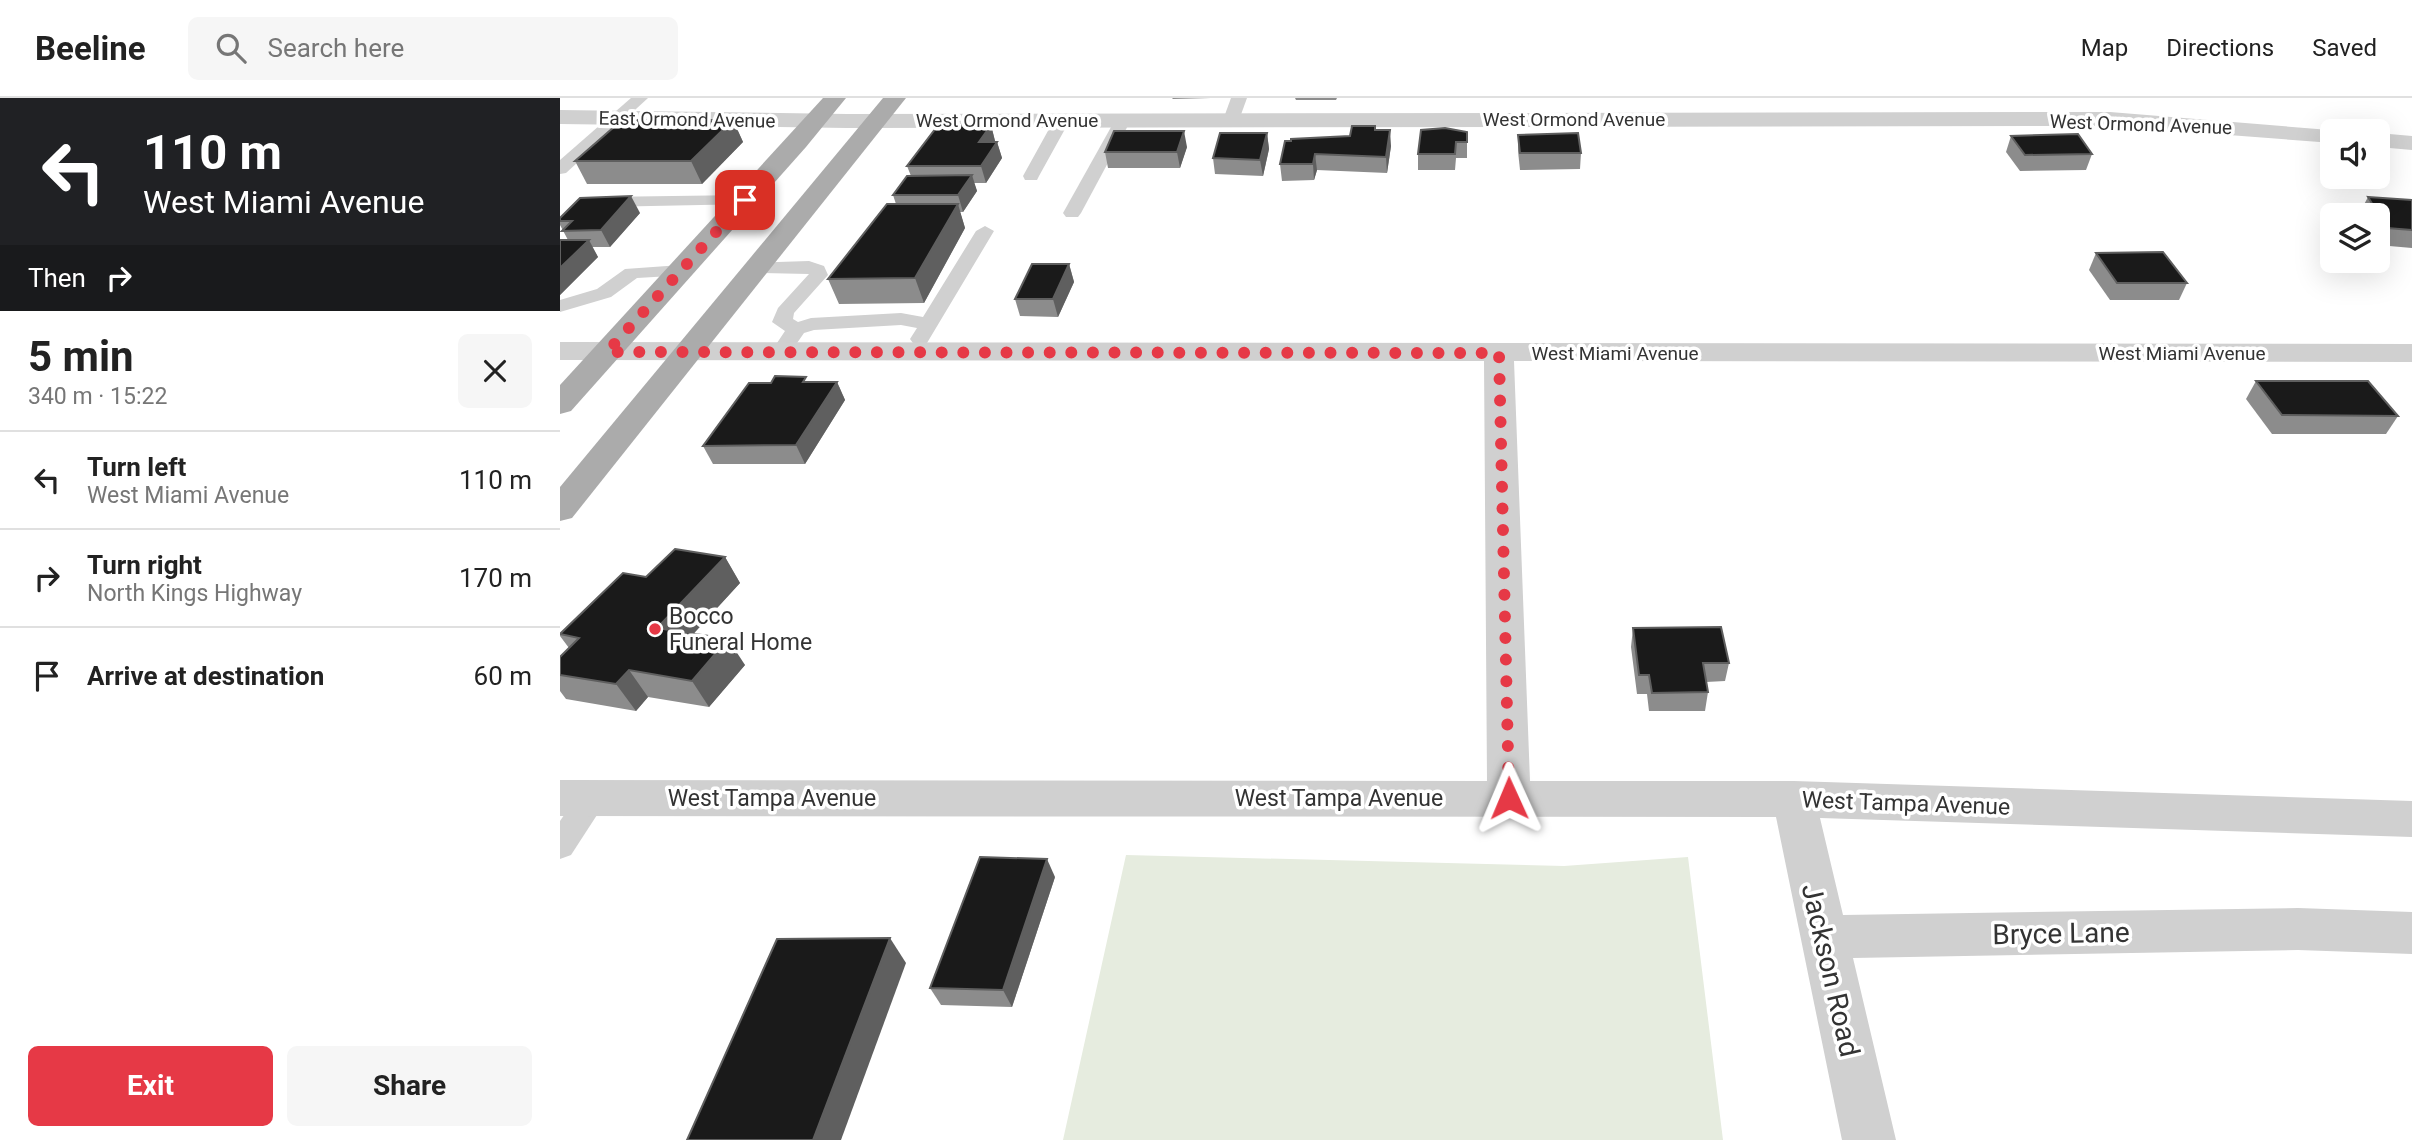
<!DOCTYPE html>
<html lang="en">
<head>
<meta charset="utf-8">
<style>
  body { margin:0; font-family:Roboto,sans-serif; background:#f6f6f6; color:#222; height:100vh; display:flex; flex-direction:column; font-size:26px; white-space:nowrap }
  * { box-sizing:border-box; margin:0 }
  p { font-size:23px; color:#767676 }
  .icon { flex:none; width:38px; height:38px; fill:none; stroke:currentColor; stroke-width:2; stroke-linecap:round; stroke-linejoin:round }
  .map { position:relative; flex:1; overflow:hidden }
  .drawer { display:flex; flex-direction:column; background:#fff; width:560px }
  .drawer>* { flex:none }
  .top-card { background:#202124; color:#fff; overflow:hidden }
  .fabs { position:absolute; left:1760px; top:21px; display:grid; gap:14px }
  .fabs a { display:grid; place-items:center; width:70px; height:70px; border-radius:10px; background:#fff; box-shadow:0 7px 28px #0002; font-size:35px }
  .pin { position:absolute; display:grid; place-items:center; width:60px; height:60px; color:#fff; margin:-30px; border-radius:14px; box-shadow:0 4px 10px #0006 }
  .me { position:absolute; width:77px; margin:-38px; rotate:359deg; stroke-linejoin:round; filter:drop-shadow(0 0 5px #0008) }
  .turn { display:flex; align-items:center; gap:24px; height:147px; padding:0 28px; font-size:32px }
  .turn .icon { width:91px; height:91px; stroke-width:2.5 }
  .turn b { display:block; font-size:49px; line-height:60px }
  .then { display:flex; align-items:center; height:66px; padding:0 28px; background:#0003; gap:14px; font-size:26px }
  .round { display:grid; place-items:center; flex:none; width:74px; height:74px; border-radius:10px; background:#f6f6f6 }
  .head { display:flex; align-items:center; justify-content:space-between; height:119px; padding:0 28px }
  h1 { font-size:42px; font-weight:700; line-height:52px }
  .action { display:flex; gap:14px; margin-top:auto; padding:14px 28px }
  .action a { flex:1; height:80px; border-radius:10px; background:#e63946; color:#fff; font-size:28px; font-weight:700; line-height:80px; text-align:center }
  .action a+a { background:#f6f6f6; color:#222 }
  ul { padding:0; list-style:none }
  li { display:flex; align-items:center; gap:21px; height:98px; padding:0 28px; border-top:2px solid #e0e0e0 }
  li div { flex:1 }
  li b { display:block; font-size:26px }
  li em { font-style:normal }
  header { display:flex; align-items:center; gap:42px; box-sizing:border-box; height:98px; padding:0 35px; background:#fff; border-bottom:2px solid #e0e0e0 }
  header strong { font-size:33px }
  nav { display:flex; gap:38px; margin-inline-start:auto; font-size:24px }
  .search { width:490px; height:63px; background:#f6f6f6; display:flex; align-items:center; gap:18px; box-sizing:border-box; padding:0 24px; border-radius:10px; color:#767676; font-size:26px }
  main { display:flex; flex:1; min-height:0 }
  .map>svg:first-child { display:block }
  .green { fill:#e6ecdf }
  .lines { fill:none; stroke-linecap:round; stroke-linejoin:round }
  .service { fill:#d0d0d0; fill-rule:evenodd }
  .minor { fill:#d0d0d0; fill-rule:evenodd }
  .primary { fill:#ababab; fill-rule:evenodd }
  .wall { fill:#8c8c8c }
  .shaded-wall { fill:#5f5f5f }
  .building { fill:#1a1a1a; stroke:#5f5f5f; stroke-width:2 }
  .route { stroke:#e63946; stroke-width:12; stroke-dasharray:0 21.6 }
  .poi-dot { fill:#e63946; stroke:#fff; stroke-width:2.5 }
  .labels { text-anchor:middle; stroke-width:7; stroke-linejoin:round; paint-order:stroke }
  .far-street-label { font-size:19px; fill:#333; stroke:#fff }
  .poi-label { font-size:23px; fill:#333; stroke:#fff; text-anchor:start }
  .street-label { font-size:23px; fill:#333; stroke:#fff }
  .near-street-label { font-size:28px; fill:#333; stroke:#fff }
</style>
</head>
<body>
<header>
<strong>Beeline</strong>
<div class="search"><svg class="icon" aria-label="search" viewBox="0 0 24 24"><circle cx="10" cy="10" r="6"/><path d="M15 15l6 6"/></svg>Search here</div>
<nav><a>Map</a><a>Directions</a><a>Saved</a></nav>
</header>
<main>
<section class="drawer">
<div class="top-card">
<div class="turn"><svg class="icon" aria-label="left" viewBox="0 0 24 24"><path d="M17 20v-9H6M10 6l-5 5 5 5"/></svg><div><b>110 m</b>West Miami Avenue</div></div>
<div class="then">Then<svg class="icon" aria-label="right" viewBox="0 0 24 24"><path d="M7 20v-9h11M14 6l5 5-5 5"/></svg></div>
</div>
<div class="head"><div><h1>5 min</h1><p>340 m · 15:22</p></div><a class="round"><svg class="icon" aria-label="close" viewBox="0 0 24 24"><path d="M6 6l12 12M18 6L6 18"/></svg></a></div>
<ul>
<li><svg class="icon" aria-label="left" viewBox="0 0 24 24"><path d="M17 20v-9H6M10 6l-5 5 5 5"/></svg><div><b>Turn left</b><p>West Miami Avenue</p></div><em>110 m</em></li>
<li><svg class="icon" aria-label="right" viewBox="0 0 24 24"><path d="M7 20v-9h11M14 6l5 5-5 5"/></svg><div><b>Turn right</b><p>North Kings Highway</p></div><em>170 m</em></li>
<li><svg class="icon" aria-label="arrive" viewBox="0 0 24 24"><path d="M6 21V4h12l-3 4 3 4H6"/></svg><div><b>Arrive at destination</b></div><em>60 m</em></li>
</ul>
<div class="action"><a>Exit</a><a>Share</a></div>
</section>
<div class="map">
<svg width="1852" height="1042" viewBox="0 0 1852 1042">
  <rect width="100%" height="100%" fill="#fff"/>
  <polygon class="green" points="566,757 1004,768 1128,759 1163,1042 503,1042"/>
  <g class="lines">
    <g class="service">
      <polygon points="71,0 88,0 6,75 0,76 0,62"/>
      <polygon points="671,0 687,0 679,22 671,27 663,22"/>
      <polygon points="502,17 510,22 479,78 477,82 465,82 463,78 494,22"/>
      <polygon points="563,17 571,22 521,115 518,119 506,119 503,115 555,22"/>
      <polygon points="185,97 194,102 191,106 41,109 32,104 41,99"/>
      <polygon points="425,128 434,133 367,245 353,245 350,241 357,230 341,227 254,232 244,235 228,258 214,258 211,254 225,233 212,224 218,210 249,176 198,175 189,169 191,165 249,163 264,168 268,177 234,215 233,221 238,224 251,220 341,215 363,219 416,133"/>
      <polygon points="121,167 128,169 130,173 128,177 77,180 51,199 0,214 0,202 37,191 65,171"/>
      <polygon points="33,688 44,691 48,700 11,757 0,761 0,723 22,691"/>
    </g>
    <g class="minor">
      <polygon points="0,12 287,16 1550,14 1782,33 1773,33 1773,45 1550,28 287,30 0,26"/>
      <polygon points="1818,35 1852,38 1852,52 1818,49"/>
      <polygon points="0,244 1852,246 1852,264 954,263 970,683 1234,683 1852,703 1852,739 1260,720 1283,817 1738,810 1852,814 1852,856 1738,852 1293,860 1336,1042 1282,1042 1216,719 0,718 0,682 927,683 924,263 0,262"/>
    </g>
    <g class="primary">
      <polygon points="263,0 286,0 246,49 11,313 0,316 0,287"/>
      <polygon points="323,0 346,0 12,420 0,423 0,389"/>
    </g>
  </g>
  <g class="wall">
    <polygon points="612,0 651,0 613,1"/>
    <polygon points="735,0 777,0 776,2 736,2"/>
    <polygon points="173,22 183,44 142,86 27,86 15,63"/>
    <polygon points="431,27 435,43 434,44 437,44 442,60 426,85 414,85 417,93 403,114 400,114 405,130 364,205 279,206 268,181 336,106 333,97 351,78 347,68"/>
    <polygon points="816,32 831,48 827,75 757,72 754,82 722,83 720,66 790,38"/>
    <polygon points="907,34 907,60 896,60 895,72 858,72 858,56"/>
    <polygon points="707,35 709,51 703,78 655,76 653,60"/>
    <polygon points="958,37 1021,55 1020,71 960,72 958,53"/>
    <polygon points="1451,38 1532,56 1526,72 1460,73 1446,54"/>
    <polygon points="627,49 620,70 548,70 545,54"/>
    <polygon points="1808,99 1852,102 1852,150 1818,147 1818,117 1800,117 1799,116"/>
    <polygon points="80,115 50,149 32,149 38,159 0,197 0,142 8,142 0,127 0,120"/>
    <polygon points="1536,155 1627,185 1619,202 1550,202 1529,172"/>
    <polygon points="509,166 514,184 498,219 460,218 455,201"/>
    <polygon points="1696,283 1838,318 1826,336 1712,336 1686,301"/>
    <polygon points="249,284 277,284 285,302 245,366 153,366 143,348"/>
    <polygon points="165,459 180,485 134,535 185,567 149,609 88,599 76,613 6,601 0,593 0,559 9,550 0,538 0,536 86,479"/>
    <polygon points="1073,530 1169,565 1165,583 1146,584 1148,594 1145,613 1089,613 1087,596 1077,596 1071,549"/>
    <polygon points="495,779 452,909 381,907 370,890"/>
  </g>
  <g class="shaded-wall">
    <polygon points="173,22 183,44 142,86 131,63"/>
    <polygon points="431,27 435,43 424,60 419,44"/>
    <polygon points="830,32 831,48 827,75 826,59"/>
    <polygon points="624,33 627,49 620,70 617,54"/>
    <polygon points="707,35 709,51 703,78 700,62"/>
    <polygon points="437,44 442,60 426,85 421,68"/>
    <polygon points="755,56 757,72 754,82 753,66"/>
    <polygon points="412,77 417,93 403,114 398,97"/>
    <polygon points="71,98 80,115 50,149 41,132"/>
    <polygon points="398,106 405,130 364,205 355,180"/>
    <polygon points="29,142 38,159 0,197 0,170"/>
    <polygon points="509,166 514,184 498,219 493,201"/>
    <polygon points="277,284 285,302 245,366 236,347"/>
    <polygon points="165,459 180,485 115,556 97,530"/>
    <polygon points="168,541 185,567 149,609 132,583"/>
    <polygon points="69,572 88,599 76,613 56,586"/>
    <polygon points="487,761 495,779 452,909 443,892"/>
    <polygon points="330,840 346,865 281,1042 253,1042"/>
  </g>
  <g class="building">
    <polygon points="62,22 173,22 131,63 15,63"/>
    <polygon points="379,26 431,27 419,44 437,44 421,68 347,68"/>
    <polygon points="792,28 815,28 815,32 830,32 826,59 755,56 753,66 720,66 725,43 731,43 731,41 790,38"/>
    <polygon points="885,30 907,34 907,44 896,44 895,56 858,56 861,32"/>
    <polygon points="554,33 624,33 617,54 545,54"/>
    <polygon points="660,35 707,35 700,62 653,60"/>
    <polygon points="1018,35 1021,55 960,55 958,37"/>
    <polygon points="1518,36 1532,56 1465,57 1451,38"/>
    <polygon points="412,77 398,97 333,97 347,78"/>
    <polygon points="71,98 41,132 2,133 12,123 0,123 0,120 20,100"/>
    <polygon points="1808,99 1852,102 1852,132 1827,130"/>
    <polygon points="327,106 398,106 355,180 268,181"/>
    <polygon points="0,142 29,142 0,170"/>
    <polygon points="1603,154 1627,185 1557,185 1536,155"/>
    <polygon points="472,166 509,166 493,201 455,201"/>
    <polygon points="215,278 246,279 243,284 277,284 236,347 143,348 189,285 211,285"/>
    <polygon points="1696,283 1808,283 1838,318 1722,317"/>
    <polygon points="115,451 165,459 97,530 168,541 132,583 69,572 56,586 0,577 0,559 19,540 0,536 63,475 86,479"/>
    <polygon points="1161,529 1169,565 1143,565 1148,594 1092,595 1089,577 1079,577 1073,530"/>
    <polygon points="420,759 487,761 443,892 370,890"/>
    <polygon points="330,840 253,1042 127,1042 217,841"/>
  </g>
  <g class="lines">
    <polyline class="route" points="185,102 47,254 939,255 949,700"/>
  </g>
  <circle class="poi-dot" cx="95" cy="531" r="7"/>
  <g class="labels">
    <g class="far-street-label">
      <text transform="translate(127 21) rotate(1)" y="7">East Ormond Avenue</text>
      <text x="1014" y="28">West Ormond Avenue</text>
      <text x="447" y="29">West Ormond Avenue</text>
      <text transform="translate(1581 26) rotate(2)" y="7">West Ormond Avenue</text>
      <text x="1055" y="262">West Miami Avenue</text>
      <text x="1622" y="262">West Miami Avenue</text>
    </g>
    <g class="poi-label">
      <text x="109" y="526">Bocco<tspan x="109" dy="26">Funeral Home</tspan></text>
    </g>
    <g class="street-label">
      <text x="212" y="708">West Tampa Avenue</text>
      <text x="779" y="708">West Tampa Avenue</text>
      <text transform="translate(1346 705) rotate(2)" y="8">West Tampa Avenue</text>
    </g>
    <g class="near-street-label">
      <text transform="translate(1501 835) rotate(-1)" y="10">Bryce Lane</text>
      <text transform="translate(1271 872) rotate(77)" y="10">Jackson Road</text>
    </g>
  </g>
</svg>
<div class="fabs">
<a><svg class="icon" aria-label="sound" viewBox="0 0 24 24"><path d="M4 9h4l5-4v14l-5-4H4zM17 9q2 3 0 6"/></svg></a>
<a><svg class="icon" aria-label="layers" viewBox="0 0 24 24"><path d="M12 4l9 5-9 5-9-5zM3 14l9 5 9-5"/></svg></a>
</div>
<div class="pin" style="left:185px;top:102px;background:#d93025"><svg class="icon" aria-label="arrive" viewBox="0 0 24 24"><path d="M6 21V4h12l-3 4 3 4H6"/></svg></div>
<svg class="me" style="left:949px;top:700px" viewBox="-20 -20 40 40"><path d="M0-17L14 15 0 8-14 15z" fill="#e63946" stroke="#fff" stroke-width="4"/></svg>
</div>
</main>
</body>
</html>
